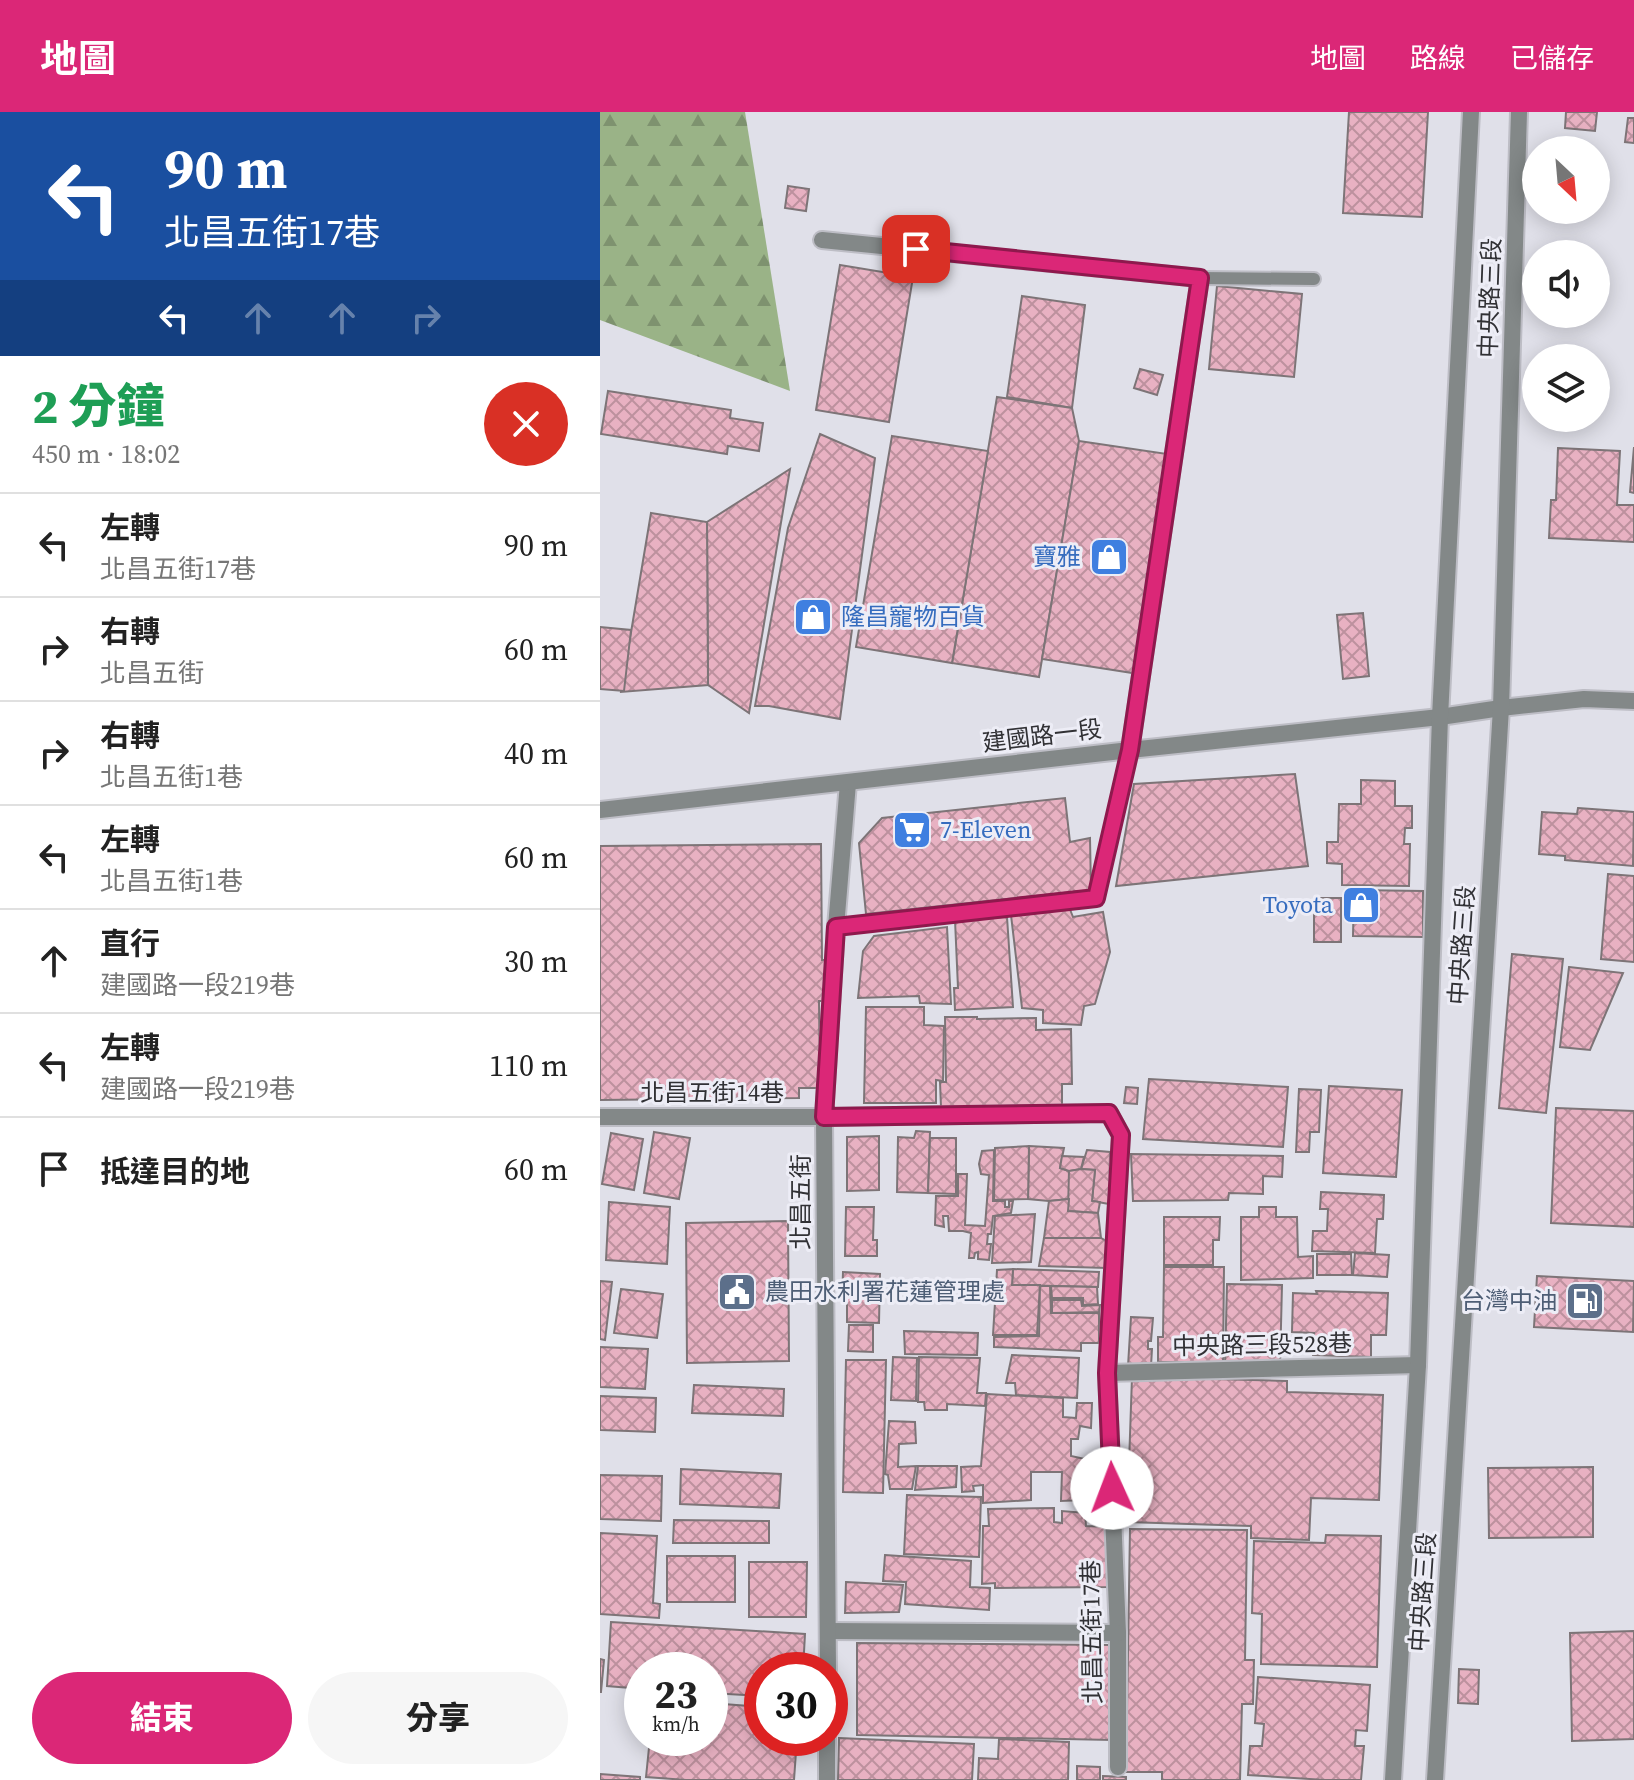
<!DOCTYPE html>
<html lang="zh-TW">
<head>
<meta charset="utf-8">
<style>
  body { margin:0; font-family:"Source Serif 4","Noto Sans TC",serif; background:#f6f6f6; color:#222; height:100vh; display:flex; flex-direction:column; font-size:30px; white-space:nowrap }
  * { box-sizing:border-box; margin:0 }
  p { font-size:26px; color:#767676 }
  .icon { flex:none; width:44px; height:44px; fill:none; stroke:currentColor; stroke-width:2; stroke-linecap:round; stroke-linejoin:round }
  .map { position:relative; flex:1; overflow:hidden }
  .panel { display:flex; flex-direction:column; background:#fff; width:600px }
  .panel>* { flex:none }
  .banner { background:#1a4fa0; color:#fff; overflow:hidden }
  .needle { width:52px; rotate:154deg }
  .buttons { position:absolute; left:922px; top:24px; display:grid; gap:16px }
  .buttons a { display:grid; place-items:center; width:88px; height:88px; border-radius:50%; background:#fff; box-shadow:0 4px 20px #0003; font-size:40px }
  .speed { position:absolute; left:24px; top:1540px; display:flex; gap:16px; font-size:40px; font-weight:700; text-align:center }
  .speed>* { display:grid; place-content:center; width:104px; height:104px; border-radius:50%; background:#fff; box-shadow:0 4px 20px #0003; line-height:1 }
  .speed small { font-size:20px; font-weight:400 }
  .speed .limit { border:12px solid #d22; background:#fff; color:#111 }
  .pin { position:absolute; display:grid; place-items:center; width:68px; height:68px; color:#fff; margin:-34px; border-radius:16px; box-shadow:0 4px 12px #0006 }
  .me { position:absolute; width:88px; margin:-44px; rotate:358deg; stroke-linejoin:round; filter:drop-shadow(0 0 6px #0008) }
  .turn { display:flex; align-items:center; gap:28px; height:168px; padding:0 32px; font-size:36px }
  .turn .icon { width:104px; height:104px; stroke-width:2.5 }
  .turn b { display:block; font-size:56px; line-height:68px }
  .lanes { display:flex; align-items:center; height:76px; padding:0 32px; background:#0003; justify-content:center; gap:40px; direction:ltr }
  .lanes .off { opacity:.35 }
  .round { display:grid; place-items:center; flex:none; width:84px; height:84px; border-radius:42px; background:#f6f6f6 }
  .summary { display:flex; align-items:center; justify-content:space-between; height:136px; padding:0 32px }
  h1 { font-size:48px; font-weight:800; line-height:60px; color:#1e9e55 }
  .cta { display:flex; gap:16px; margin-top:auto; padding:16px 32px }
  .cta a { flex:1; height:92px; border-radius:48px; background:#db2777; color:#fff; font-size:32px; font-weight:800; line-height:92px; text-align:center }
  .cta a+a { background:#f6f6f6; color:#222 }
  ul { padding:0; list-style:none }
  li { display:flex; align-items:center; gap:24px; height:104px; padding:0 32px; border-top:2px solid #e0e0e0 }
  li div { flex:1 }
  li b { display:block; font-size:30px }
  li em { font-style:normal }
  header { display:flex; align-items:center; gap:48px; box-sizing:border-box; height:112px; padding:0 40px; background:#db2777; color:#fff }
  header strong { font-size:38px }
  nav { display:flex; gap:44px; margin-inline-start:auto; font-size:28px }
  main { display:flex; flex:1; min-height:0 }
  .map>svg:first-child { display:block }
  .forest { fill:url(#forest-firs) }
  .building { fill:url(#building-cross-hatch); stroke:#7d7477; stroke-width:2 }
  .lines { fill:none; stroke-linecap:round; stroke-linejoin:round }
  .service-casing { stroke:#bdbdc5; stroke-width:16 }
  .minor-casing { stroke:#bdbdc5; stroke-width:20 }
  .tertiary-casing { stroke:#bdbdc5; stroke-width:20 }
  .service { stroke:#838888; stroke-width:12 }
  .minor { stroke:#838888; stroke-width:16 }
  .tertiary { stroke:#838888; stroke-width:16 }
  .route-casing { stroke:#8e194d; stroke-width:20 }
  .route { stroke:#db2777; stroke-width:14 }
  .labels { text-anchor:middle; stroke-width:6; stroke-linejoin:round; paint-order:stroke }
  .street-label { font-size:24px; fill:#313135; stroke:#ededf6 }
  .shop-label { font-size:24px; fill:#366cbe; stroke:#ededf6; text-anchor:end }
  .service-label { font-size:24px; fill:#4e5e75; stroke:#ededf6; text-anchor:start }
</style>
</head>
<body>
<header>
<strong>地圖</strong>
<nav><a>地圖</a><a>路線</a><a>已儲存</a></nav>
</header>
<main>
<section class="panel">
<div class="banner">
<div class="turn"><svg class="icon" aria-label="left" viewBox="0 0 24 24"><path d="M17 20v-9H6M10 6l-5 5 5 5"/></svg><div><b>90 m</b>北昌五街17巷</div></div>
<div class="lanes"><svg class="icon" aria-label="left" viewBox="0 0 24 24"><path d="M17 20v-9H6M10 6l-5 5 5 5"/></svg><svg class="icon off" aria-label="ahead" viewBox="0 0 24 24"><path d="M12 20V5M6 11l6-6 6 6"/></svg><svg class="icon off" aria-label="ahead" viewBox="0 0 24 24"><path d="M12 20V5M6 11l6-6 6 6"/></svg><svg class="icon off" aria-label="right" viewBox="0 0 24 24"><path d="M7 20v-9h11M14 6l5 5-5 5"/></svg></div>
</div>
<div class="summary"><div><h1>2 分鐘</h1><p>450 m · 18:02</p></div><a class="round" style="background:#d93025;color:#fff"><svg class="icon" aria-label="close" viewBox="0 0 24 24"><path d="M6 6l12 12M18 6L6 18"/></svg></a></div>
<ul>
<li><svg class="icon" aria-label="left" viewBox="0 0 24 24"><path d="M17 20v-9H6M10 6l-5 5 5 5"/></svg><div><b>左轉</b><p>北昌五街17巷</p></div><em>90 m</em></li>
<li><svg class="icon" aria-label="right" viewBox="0 0 24 24"><path d="M7 20v-9h11M14 6l5 5-5 5"/></svg><div><b>右轉</b><p>北昌五街</p></div><em>60 m</em></li>
<li><svg class="icon" aria-label="right" viewBox="0 0 24 24"><path d="M7 20v-9h11M14 6l5 5-5 5"/></svg><div><b>右轉</b><p>北昌五街1巷</p></div><em>40 m</em></li>
<li><svg class="icon" aria-label="left" viewBox="0 0 24 24"><path d="M17 20v-9H6M10 6l-5 5 5 5"/></svg><div><b>左轉</b><p>北昌五街1巷</p></div><em>60 m</em></li>
<li><svg class="icon" aria-label="ahead" viewBox="0 0 24 24"><path d="M12 20V5M6 11l6-6 6 6"/></svg><div><b>直行</b><p>建國路一段219巷</p></div><em>30 m</em></li>
<li><svg class="icon" aria-label="left" viewBox="0 0 24 24"><path d="M17 20v-9H6M10 6l-5 5 5 5"/></svg><div><b>左轉</b><p>建國路一段219巷</p></div><em>110 m</em></li>
<li><svg class="icon" aria-label="arrive" viewBox="0 0 24 24"><path d="M6 21V4h12l-3 4 3 4H6"/></svg><div><b>抵達目的地</b></div><em>60 m</em></li>
</ul>
<div class="cta"><a>結束</a><a>分享</a></div>
</section>
<div class="map">
<svg width="1034" height="1668" viewBox="0 0 1034 1668">
  <defs>
    <pattern id="forest-firs" width="22" height="20" patternUnits="userSpaceOnUse" patternTransform="scale(2)"><rect width="22" height="20" fill="#9ab387"/><path d="M5 1l3.5 6h-7zM16 11l3.5 6h-7z" fill="#7e926f"/></pattern>
    <pattern id="building-cross-hatch" width="8" height="8" patternUnits="userSpaceOnUse" patternTransform="scale(2)"><rect width="8" height="8" fill="#e8b1c2"/><path d="M0 0l8 8M0 8l8-8" fill="none" stroke="#bd919e"/></pattern>
  </defs>
  <rect width="100%" height="100%" fill="#e0e0e9"/>
  <polygon class="forest" points="0,0 145,0 190,279 0,208"/>
  <g class="building">
    <polygon points="749,0 828,0 822,105 743,101"/>
    <polygon points="966,0 997,0 995,19 965,16"/>
    <polygon points="1028,6 1034,6 1034,31 1025,30"/>
    <polygon points="188,74 209,77 206,99 185,96"/>
    <polygon points="240,153 313,165 289,310 216,298"/>
    <polygon points="617,174 702,182 694,265 609,257"/>
    <polygon points="422,184 485,193 472,296 407,285"/>
    <polygon points="540,257 563,263 557,283 534,276"/>
    <polygon points="8,279 131,298 130,306 163,311 159,339 128,334 127,342 1,322"/>
    <polygon points="397,285 472,296 479,329 439,565 352,551"/>
    <polygon points="220,322 275,346 240,607 169,594 155,594 188,416"/>
    <polygon points="292,324 388,339 352,551 256,535"/>
    <polygon points="479,329 574,343 539,562 442,547"/>
    <polygon points="1034,335 1034,381 1030,380"/>
    <polygon points="958,336 1020,339 1017,393 1034,393 1034,430 949,426 951,388 956,388"/>
    <polygon points="190,357 149,601 108,573 107,410"/>
    <polygon points="51,401 107,410 108,573 21,580"/>
    <polygon points="763,501 769,564 743,567 737,503"/>
    <polygon points="0,515 31,518 24,579 0,577"/>
    <polygon points="695,662 708,754 516,774 534,672"/>
    <polygon points="761,668 795,669 795,694 812,694 812,716 805,716 804,732 810,732 809,774 742,773 742,752 727,751 727,730 738,730 739,692 761,692"/>
    <polygon points="465,686 470,730 490,726 491,778 266,802 259,731 282,706"/>
    <polygon points="978,696 1034,700 1033,754 965,748 965,744 939,742 942,700 977,702"/>
    <polygon points="221,732 222,848 228,848 228,889 219,889 220,976 199,976 199,986 0,988 0,734"/>
    <polygon points="1008,762 1034,764 1034,850 1001,847"/>
    <polygon points="754,778 823,779 823,825 753,824"/>
    <rect x="714" y="786" width="27" height="44"/>
    <polygon points="469,795 473,805 503,800 510,840 495,892 484,894 481,913 443,911 443,898 422,896 411,803"/>
    <polygon points="407,805 413,895 355,898 354,876 358,876 355,808"/>
    <polygon points="347,815 351,892 320,891 319,884 258,886 263,839 274,824"/>
    <polygon points="912,842 963,847 946,1001 899,996"/>
    <polygon points="969,855 1023,861 990,938 960,935"/>
    <polygon points="266,895 324,895 324,913 344,914 343,969 336,968 336,991 264,991"/>
    <polygon points="345,905 377,905 377,907 436,906 436,918 471,917 472,972 462,972 462,993 341,995 340,970 346,970"/>
    <polygon points="549,967 688,975 683,1035 543,1027"/>
    <polygon points="729,974 802,978 796,1065 723,1061"/>
    <polygon points="526,975 538,976 537,992 524,991"/>
    <polygon points="699,977 721,978 719,1020 710,1020 709,1040 696,1040"/>
    <polygon points="956,996 1034,999 1034,1115 951,1111"/>
    <polygon points="316,1019 330,1020 328,1081 297,1080 298,1025 314,1026"/>
    <polygon points="54,1020 90,1026 79,1087 44,1081"/>
    <polygon points="11,1021 43,1027 34,1078 2,1072"/>
    <polygon points="279,1024 279,1078 247,1079 247,1025"/>
    <polygon points="330,1026 356,1026 356,1082 328,1081"/>
    <polygon points="429,1034 464,1036 460,1056 469,1059 469,1087 449,1089 428,1087"/>
    <polygon points="429,1034 428,1087 394,1088 395,1036"/>
    <polygon points="394,1038 393,1089 405,1089 405,1095 409,1095 409,1089 413,1089 411,1101 393,1104 391,1122 388,1122 387,1132 391,1132 389,1148 378,1147 378,1140 375,1141 374,1146 369,1146 371,1121 363,1119 349,1119 348,1104 343,1104 344,1115 335,1113 336,1084 358,1084 358,1062 367,1062 365,1113 385,1114 389,1063 381,1062 379,1052 382,1039"/>
    <polygon points="487,1038 510,1040 509,1092 492,1089 495,1058 481,1057"/>
    <polygon points="531,1042 683,1044 682,1065 663,1064 663,1082 629,1081 628,1088 533,1089"/>
    <polygon points="462,1044 484,1045 481,1057 469,1059 460,1056"/>
    <polygon points="481,1057 495,1058 492,1089 500,1090 498,1101 468,1099 469,1059"/>
    <polygon points="721,1080 784,1083 783,1107 777,1107 775,1141 712,1139 713,1119 727,1119 728,1097 720,1097"/>
    <polygon points="469,1087 468,1099 498,1101 501,1126 444,1126 449,1089"/>
    <polygon points="9,1090 70,1095 67,1152 6,1148"/>
    <polygon points="246,1095 274,1095 273,1128 277,1128 277,1144 245,1144"/>
    <polygon points="659,1095 676,1095 676,1105 697,1105 698,1145 713,1144 713,1166 641,1168 641,1105 659,1105"/>
    <polygon points="435,1102 431,1150 392,1151 395,1104"/>
    <polygon points="564,1105 620,1105 619,1128 613,1128 613,1153 564,1153"/>
    <polygon points="188,1109 189,1249 87,1251 86,1111"/>
    <polygon points="444,1126 501,1126 508,1130 507,1156 439,1154"/>
    <polygon points="755,1141 789,1143 787,1165 753,1163"/>
    <polygon points="717,1142 751,1142 752,1163 717,1163"/>
    <polygon points="564,1155 624,1155 623,1250 558,1250 558,1225 563,1225"/>
    <polygon points="413,1157 499,1160 498,1175 412,1173"/>
    <polygon points="413,1157 412,1173 440,1173 437,1223 393,1223 397,1158"/>
    <polygon points="243,1160 280,1162 279,1211 247,1210 247,1191 242,1191"/>
    <polygon points="937,1164 1034,1169 1033,1220 934,1215"/>
    <polygon points="0,1169 12,1170 5,1228 0,1227"/>
    <polygon points="627,1172 682,1173 680,1254 625,1253"/>
    <polygon points="440,1174 450,1174 451,1201 499,1201 499,1231 481,1231 481,1239 394,1235 394,1225 439,1224"/>
    <polygon points="451,1174 497,1175 498,1192 483,1193 483,1186 452,1186"/>
    <polygon points="21,1177 63,1182 57,1226 14,1221"/>
    <polygon points="716,1179 788,1181 786,1223 771,1223 771,1245 713,1243 714,1221 692,1220 693,1181 717,1182"/>
    <polygon points="452,1188 481,1188 482,1194 500,1193 499,1200 452,1201"/>
    <polygon points="531,1205 553,1206 551,1229 548,1229 548,1237 552,1237 551,1254 528,1254"/>
    <polygon points="249,1213 273,1213 273,1240 248,1239"/>
    <polygon points="304,1219 378,1221 377,1243 305,1242"/>
    <polygon points="0,1235 48,1237 45,1277 0,1275"/>
    <polygon points="412,1243 479,1246 477,1286 416,1283 415,1271 406,1271"/>
    <polygon points="293,1245 317,1246 316,1289 291,1288"/>
    <polygon points="319,1245 380,1246 377,1281 386,1281 385,1294 347,1292 347,1298 325,1298 324,1290 318,1290"/>
    <polygon points="246,1248 286,1248 283,1381 243,1380"/>
    <polygon points="532,1265 687,1269 687,1280 783,1283 779,1388 711,1386 709,1428 651,1426 651,1414 527,1410"/>
    <polygon points="94,1273 184,1277 183,1304 92,1301"/>
    <polygon points="387,1282 463,1286 463,1305 476,1306 477,1291 492,1291 491,1316 480,1314 478,1327 471,1327 471,1344 485,1347 483,1388 461,1389 462,1360 431,1360 431,1388 383,1391 383,1373 373,1374 374,1379 362,1380 361,1355 381,1354"/>
    <polygon points="0,1284 56,1286 55,1320 0,1318"/>
    <polygon points="289,1309 315,1310 316,1331 299,1332 298,1355 316,1354 312,1377 290,1377 288,1363 285,1362"/>
    <polygon points="318,1354 357,1354 356,1375 315,1378"/>
    <polygon points="993,1355 993,1425 889,1426 888,1356"/>
    <polygon points="81,1357 181,1362 179,1396 80,1392"/>
    <polygon points="0,1363 62,1364 61,1409 0,1407"/>
    <polygon points="307,1383 381,1385 379,1445 304,1442"/>
    <polygon points="454,1396 454,1410 462,1411 462,1399 485,1401 486,1414 511,1415 510,1475 395,1476 395,1471 382,1472 383,1414 389,1414 388,1397"/>
    <polygon points="74,1408 169,1409 169,1431 73,1431"/>
    <polygon points="530,1417 647,1418 645,1548 654,1548 653,1592 642,1592 640,1668 562,1668 562,1660 526,1660"/>
    <polygon points="0,1421 57,1424 53,1491 60,1492 59,1506 0,1502"/>
    <polygon points="726,1423 781,1424 777,1555 661,1552 662,1502 652,1501 654,1429 725,1431"/>
    <polygon points="285,1443 371,1449 370,1475 390,1476 389,1498 305,1492 306,1470 283,1469"/>
    <rect x="67" y="1444" width="68" height="46"/>
    <polygon points="149,1450 207,1450 206,1505 149,1505"/>
    <polygon points="246,1470 303,1473 299,1500 245,1501"/>
    <polygon points="11,1510 205,1522 203,1558 162,1558 162,1584 110,1581 110,1558 42,1558 42,1577 7,1574"/>
    <polygon points="1034,1519 1034,1627 972,1629 970,1521"/>
    <polygon points="257,1531 513,1533 512,1628 257,1623"/>
    <polygon points="0,1547 4,1548 1,1580 0,1580"/>
    <polygon points="859,1557 879,1558 878,1592 858,1591"/>
    <polygon points="658,1565 770,1573 767,1619 756,1618 755,1634 764,1634 761,1668 725,1668 648,1663 650,1634 662,1634 664,1612 655,1611"/>
    <polygon points="110,1591 162,1595 162,1626 197,1626 194,1668 86,1668 46,1665 50,1626 110,1626"/>
    <polygon points="39,1598 42,1598 42,1624 37,1623"/>
    <polygon points="239,1626 374,1632 372,1668 238,1668"/>
    <polygon points="399,1627 469,1630 468,1668 378,1668 379,1646 398,1647"/>
    <polygon points="477,1654 500,1655 500,1668 477,1668"/>
    <polygon points="0,1662 40,1665 40,1668 0,1668"/>
    <polygon points="503,1664 526,1665 526,1668 503,1668"/>
  </g>
  <g class="lines">
    <g class="service-casing">
      <g id="service">
        <polyline points="600,166 714,167"/>
        <polyline points="236,815 496,786 530,638"/>
      </g>
    </g>
    <g class="minor-casing">
      <g id="minor">
        <polyline points="222,128 600,166 530,638"/>
        <polyline points="0,1005 224,1005 509,1001 521,1023 507,1261 518,1521 518,1655"/>
        <polyline points="507,1261 818,1253"/>
        <polyline points="228,1519 518,1521"/>
        <polyline points="228,1558 224,1005 236,815 248,671"/>
        <polyline points="227,1668 227,1626"/>
      </g>
    </g>
    <g class="tertiary-casing">
      <g id="tertiary">
        <polyline points="0,698 530,638 840,605 901,596 984,587 1034,589"/>
        <polyline points="793,1668 818,1253 840,605 871,0"/>
        <polyline points="835,1668 901,596 919,0"/>
      </g>
    </g>
    <use href="#service" class="service"/>
    <use href="#minor" class="minor"/>
    <use href="#tertiary" class="tertiary"/>
  </g>
  <g class="lines">
    <g class="route-casing">
      <polyline id="route" points="316,137 600,166 530,638 496,786 236,815 224,1005 509,1001 521,1023 507,1261 512,1376"/>
    </g>
    <use href="#route" class="route"/>
  </g>
  <defs>
    <g id="shop-square" transform="scale(2)"><rect x="-9" y="-9" width="18" height="18" rx="4" fill="#3f7fe0" stroke="#ededf6"/><path d="M-5-2.5h2.3a2.7 3.5 0 0 1 5.4 0H5L5.5 6h-11ZM-1.5-2.5h3a1.5 2.3 0 0 0-3 0Z" fill="#fff"/></g>
    <g id="supermarket-square" transform="scale(2)"><rect x="-9" y="-9" width="18" height="18" rx="4" fill="#3f7fe0" stroke="#ededf6"/><path d="M-6-5.5h2.5l.6 2H6L4.5 2H-2.5L-4.4-4H-6ZM-1.5 3.2a1.3 1.3 0 1 0 .1 0ZM3 3.2a1.3 1.3 0 1 0 .1 0Z" fill="#fff"/></g>
    <g id="civic-square" transform="scale(2)"><rect x="-9" y="-9" width="18" height="18" rx="4" fill="#5c6f8a" stroke="#ededf6"/><path d="M-.6-6.5H3V-4.5H.6V-3L4-1V1h2V6H-6V1h2V-1L-.6-3ZM-1.2 2.5V6h2.4V2.5Z" fill="#fff"/></g>
    <g id="fuel-square" transform="scale(2)"><rect x="-9" y="-9" width="18" height="18" rx="4" fill="#5c6f8a" stroke="#ededf6"/><path d="M-5.5-6h7V0h2V4h1.3V-2.5L3-4.5l.8-.8L6-3V5H2.5V1h-1V6h-7ZM-4.2-4.7v3.2H.2V-4.7Z" fill="#fff"/></g>
  </defs>
  <g fill-rule="evenodd">
    <use href="#shop-square" x="509" y="445"/>
    <use href="#shop-square" x="213" y="505"/>
    <use href="#supermarket-square" x="312" y="718"/>
    <use href="#shop-square" x="761" y="793"/>
    <use href="#civic-square" x="137" y="1180"/>
    <use href="#fuel-square" x="985" y="1189"/>
  </g>
  <g class="labels">
    <g class="street-label">
      <text transform="translate(890 186) rotate(-88)" y="8">中央路三段</text>
      <text transform="translate(442 624) rotate(-7)" y="8">建國路一段</text>
      <text transform="translate(862 833) rotate(-86)" y="8">中央路三段</text>
      <text x="112" y="989">北昌五街14巷</text>
      <text transform="translate(201 1090) rotate(-90)" y="8">北昌五街</text>
      <text transform="translate(662 1233) rotate(-1)" y="8">中央路三段528巷</text>
      <text transform="translate(823 1480) rotate(-86)" y="8">中央路三段</text>
      <text transform="translate(492 1520) rotate(-91)" y="8">北昌五街17巷</text>
    </g>
    <g class="shop-label">
      <text x="481" y="453">寶雅</text>
      <text x="241" y="513" text-anchor="start">隆昌寵物百貨</text>
      <text x="340" y="726" text-anchor="start">7-Eleven</text>
      <text x="733" y="801">Toyota</text>
    </g>
    <g class="service-label">
      <text x="165" y="1188">農田水利署花蓮管理處</text>
      <text x="957" y="1197" text-anchor="end">台灣中油</text>
    </g>
  </g>
</svg>
<div class="buttons">
<a><svg class="needle" viewBox="-14 -14 28 28"><path d="M0-13l5 13h-10z" fill="#e53935"/><path d="M0 13l5-13h-10z" fill="#767676"/></svg></a>
<a><svg class="icon" aria-label="sound" viewBox="0 0 24 24"><path d="M4 9h4l5-4v14l-5-4H4zM17 9q2 3 0 6"/></svg></a>
<a><svg class="icon" aria-label="layers" viewBox="0 0 24 24"><path d="M12 4l9 5-9 5-9-5zM3 14l9 5 9-5"/></svg></a>
</div>
<div class="speed"><div>23<small>km/h</small></div><div class="limit">30</div></div>
<div class="pin" style="left:316px;top:137px;background:#d93025"><svg class="icon" aria-label="arrive" viewBox="0 0 24 24"><path d="M6 21V4h12l-3 4 3 4H6"/></svg></div>
<svg class="me" style="left:512px;top:1376px" viewBox="-20 -20 40 40"><circle r="19" fill="#fff"/><path d="M0-13L10 11 0 6-10 11z" fill="#db2777"/></svg>
</div>
</main>
</body>
</html>
